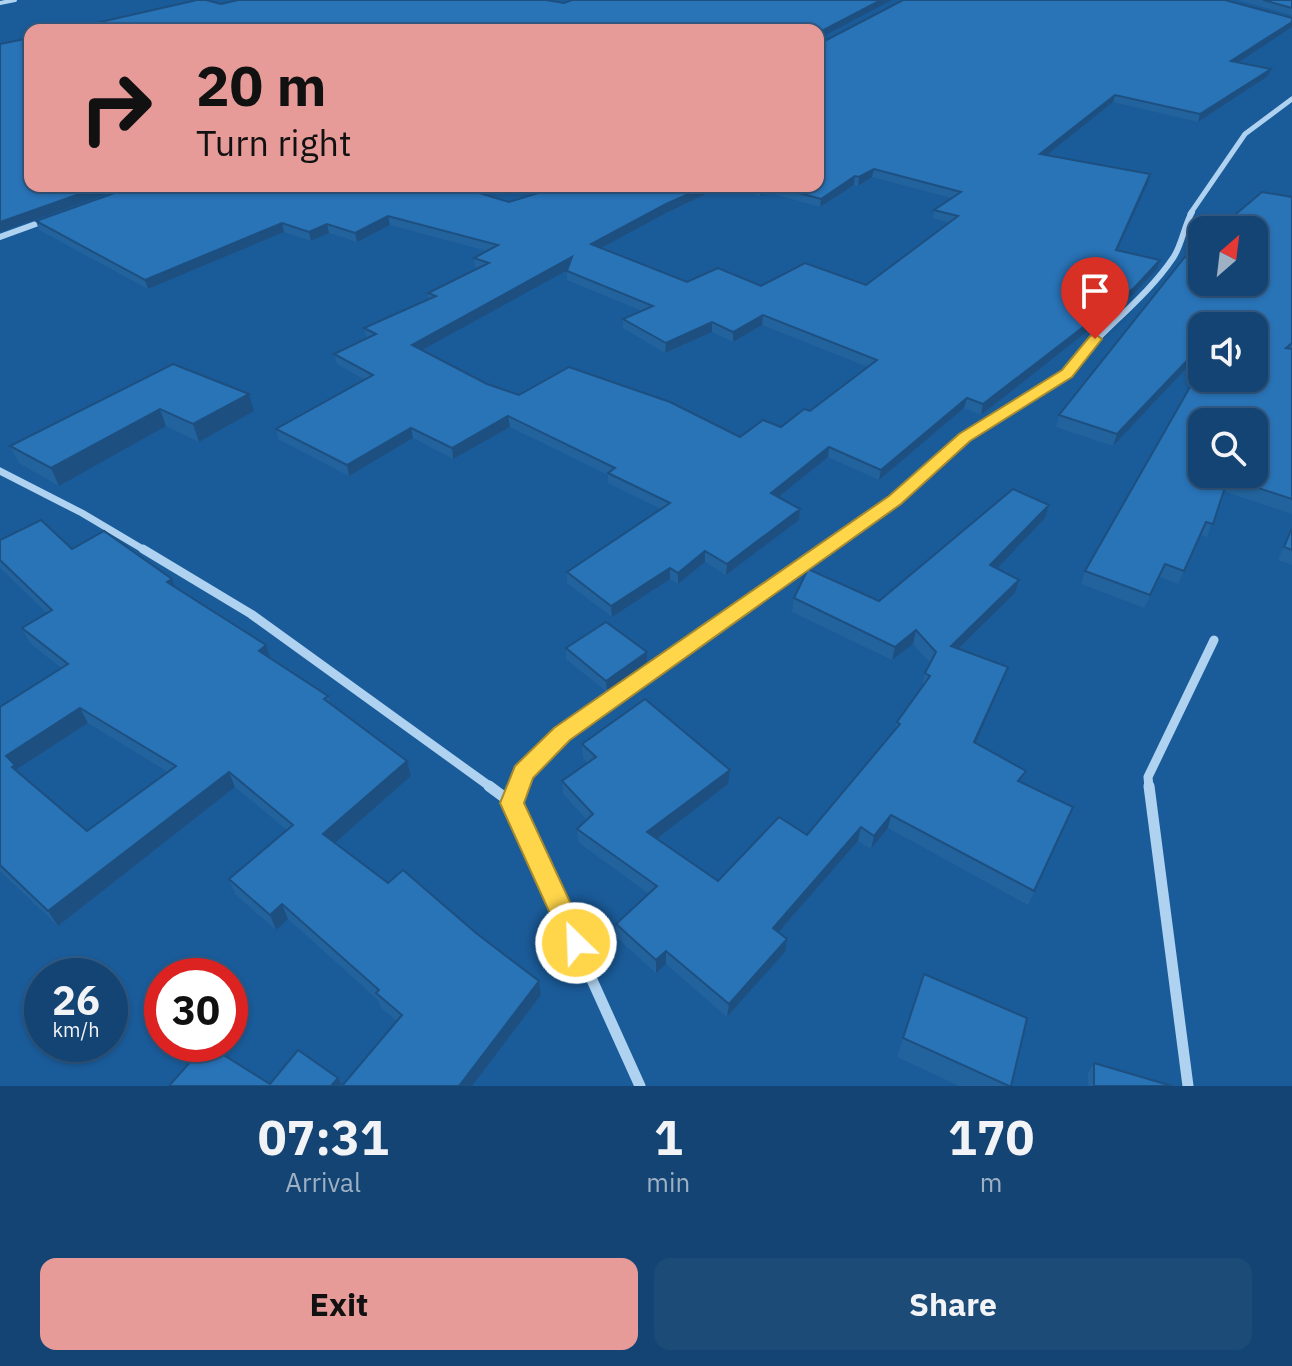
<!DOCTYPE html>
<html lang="en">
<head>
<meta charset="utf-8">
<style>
  body { margin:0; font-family:"IBM Plex Sans",sans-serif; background:#1d4b78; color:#f1f3f6; height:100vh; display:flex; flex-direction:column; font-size:30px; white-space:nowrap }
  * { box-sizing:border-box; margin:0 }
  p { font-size:26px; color:#9db0c4 }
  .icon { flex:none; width:44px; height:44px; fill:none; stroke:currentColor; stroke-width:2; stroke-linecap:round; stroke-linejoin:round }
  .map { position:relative; height:1086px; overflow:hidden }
  .panel { display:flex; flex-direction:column; background:#144473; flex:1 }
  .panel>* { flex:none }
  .banner { position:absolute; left:24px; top:24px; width:800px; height:168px; border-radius:16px; box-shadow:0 2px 6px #0004,0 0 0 2px #335c85; background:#e69b98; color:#111; overflow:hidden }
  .needle { width:52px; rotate:28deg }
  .fabs { position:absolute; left:1188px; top:216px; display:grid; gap:16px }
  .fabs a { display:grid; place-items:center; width:80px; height:80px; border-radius:16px; background:#144473; box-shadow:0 2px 6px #0004,0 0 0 2px #335c85; font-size:40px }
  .speed { position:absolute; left:24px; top:958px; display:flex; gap:16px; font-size:40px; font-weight:700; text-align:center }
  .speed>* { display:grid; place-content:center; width:104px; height:104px; border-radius:50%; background:#144473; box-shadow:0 2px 6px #0004,0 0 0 2px #335c85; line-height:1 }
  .speed small { font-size:20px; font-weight:400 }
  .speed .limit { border:12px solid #d22; background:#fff; color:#111 }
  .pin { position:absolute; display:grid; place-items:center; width:68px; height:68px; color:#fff; margin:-82px -34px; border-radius:50% 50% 50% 0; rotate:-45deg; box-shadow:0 0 8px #0007 }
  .pin .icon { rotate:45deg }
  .me { position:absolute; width:88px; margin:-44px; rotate:336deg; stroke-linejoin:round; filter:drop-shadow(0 0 6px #0008) }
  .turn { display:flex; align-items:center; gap:28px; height:168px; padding:0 40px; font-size:36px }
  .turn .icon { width:104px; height:104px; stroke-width:2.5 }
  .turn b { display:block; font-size:56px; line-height:68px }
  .eta { display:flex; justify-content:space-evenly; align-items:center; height:136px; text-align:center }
  .eta b { font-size:48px; font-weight:700; line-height:56px }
  .button { display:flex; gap:16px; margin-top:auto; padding:16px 40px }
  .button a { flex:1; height:92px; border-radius:16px; background:#e69b98; color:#111; font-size:32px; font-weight:700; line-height:92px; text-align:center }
  .button a+a { background:#1d4b78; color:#f1f3f6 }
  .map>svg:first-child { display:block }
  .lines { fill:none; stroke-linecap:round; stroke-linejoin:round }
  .minor-far5 { stroke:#b0d2f1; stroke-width:4 }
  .minor-far4 { stroke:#b0d2f1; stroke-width:5 }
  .minor-far3 { stroke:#b0d2f1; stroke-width:6 }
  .minor-far2 { stroke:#b0d2f1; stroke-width:7 }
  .minor-far1 { stroke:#b0d2f1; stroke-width:9 }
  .minor { stroke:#b0d2f1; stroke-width:11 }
  .wall { fill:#23639d; fill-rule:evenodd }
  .shaded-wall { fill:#1d5080 }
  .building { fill:#2973b7; stroke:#1d5080; stroke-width:2; fill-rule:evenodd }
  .route { fill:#ffd54a; stroke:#a68a30; stroke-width:2 }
</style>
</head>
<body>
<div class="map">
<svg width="1292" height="1086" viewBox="0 0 1292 1086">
  <rect width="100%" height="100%" fill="#1a5b99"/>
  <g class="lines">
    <polyline class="minor-far5" points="0,3 15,0"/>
    <polyline class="minor-far4" points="1190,214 1245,134 1292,99"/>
    <g class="minor-far3">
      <polyline points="0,237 44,221"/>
      <path d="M1075 363C1106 326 1146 298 1173 258 1182 245 1184 226 1192 212"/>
    </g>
    <g class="minor-far2">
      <polyline points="0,471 82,513 146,551"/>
      <polyline points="822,551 895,500 965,437 1067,373 1077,361"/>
    </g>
    <g class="minor-far1">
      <polyline points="143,549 251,614 492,788"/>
      <polyline points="517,788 523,773 562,734 825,549"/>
      <polyline points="1149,788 1148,777 1214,640"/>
    </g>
    <g class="minor">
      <polyline points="489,786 512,803"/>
      <polyline points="518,786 512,803 640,1086"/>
      <polyline points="1149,786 1188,1086"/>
    </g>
  </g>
  <g class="wall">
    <polygon points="1238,0 1292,0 1292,15"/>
    <path d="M1292 27 1238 63 1271 69 1268 76 1198 122 1113 102 1046 155 1148 183 1117 250 1160 260 1157 269 1131 297 981 415 964 408 879 480 828 457 779 497 800 509 799 520 726 575 705 562 678 584 670 579 612 617 567 583V572L661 509 608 483V475L510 427 453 459 413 438 349 476 278 439 276 429 365 380 337 364 334 354 367 338 364 328 429 300 428 293 479 268 475 267 474 258 487 251 390 225 357 242 329 233 311 241 284 232 148 289 39 230 36 221 509 202 561 186H818L821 43ZM872 177 951 198 934 210 933 218 949 223 866 285 761 286 687 282 601 248 666 213 724 187 760 196 766 192 820 207 854 185 858 186ZM567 270V280L642 311 623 319V328L665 353 712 332 733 342 762 325 868 367 810 411 781 427 740 437 519 395 487 384 422 350Z"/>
    <polygon points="1292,197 1292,514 1223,491 1207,537 1201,535 1178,584 1160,577 1144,608 1081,584 1085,571 1254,378 1202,326 1202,358 1198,356 1113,446 1056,427 1059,415"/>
    <polygon points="173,364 254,411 199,442 166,426 59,486 19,463 10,446"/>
    <polygon points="1049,505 1045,518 996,569 1015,593 959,649 1008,667 1003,680 976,743 1021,783 1073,807 1028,905 888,828 871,849 858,841 779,932 787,939 785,952 727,1017 666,964 656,973 616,937 616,924 649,894 578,842 577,829 587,820 563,794 562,781 588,763 583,758 582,744 730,770 728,784 656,838 718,881 807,835 895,730 897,722 922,687 925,673 930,663 913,644 892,660 792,612 794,598 879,601"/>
    <polygon points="1292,525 1292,565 1278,560"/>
    <path d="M0 540 72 549 176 588 266 645 271 659 328 696 330 704 407 761 411 776 335 843 388 883 476 933 539 981 541 995 472 1086H342L397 1021 381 1008 378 1000 288 919 276 930 235 894 229 879 287 830 235 787 58 926 0 871V707L61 668 30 643 22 628 47 613 0 568ZM88 723 168 772 87 831 20 774 17 769Z"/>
    <polygon points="566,648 647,652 647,663 607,692 566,659"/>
    <polygon points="924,974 1011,1086 959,1086 897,1057"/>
    <polygon points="1094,1063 1172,1086 1088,1086 1088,1073"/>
  </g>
  <g class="shaded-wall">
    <polygon points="881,0 892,0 818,39 818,33"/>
    <polygon points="1292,22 1292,27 1229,69 1231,61"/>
    <polygon points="1271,69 1268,76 1198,122 1200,114"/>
    <polygon points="1115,95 1113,102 1038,162 1040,154"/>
    <polygon points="874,169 872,177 858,186 859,177"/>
    <polygon points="1150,174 1148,183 1113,259 1116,250"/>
    <polygon points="855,176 854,185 820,207 821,199"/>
    <polygon points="102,186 129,186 0,232 0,222"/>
    <polygon points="707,186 724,186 666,213 592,253 591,244 666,204"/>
    <polygon points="763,186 766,186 766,192 760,196 761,188"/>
    <polygon points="388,216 390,225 357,242 355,233"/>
    <polygon points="282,223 284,232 148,289 145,280"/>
    <polygon points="327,224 329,233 311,241 309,232"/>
    <polygon points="572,257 573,267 413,355 412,345"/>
    <polygon points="1160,260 1157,269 1131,297 981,415 983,404"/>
    <polygon points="763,315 762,325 733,342 733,332"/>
    <polygon points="712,322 712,332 665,353 666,343"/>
    <polygon points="1202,345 1198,356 1113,446 1117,434"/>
    <polygon points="249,394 254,411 199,442 193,424"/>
    <polygon points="967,398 964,408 879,480 881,470"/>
    <polygon points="160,409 166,426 59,486 51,468"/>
    <polygon points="508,416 510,427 453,459 452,448"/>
    <polygon points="411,428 413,438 349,476 347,465"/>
    <polygon points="829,447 828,457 770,504 771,493"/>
    <polygon points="1049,505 1045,518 987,579 990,565"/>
    <polygon points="800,509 799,520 726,575 727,564"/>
    <polygon points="705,551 705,562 678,584 678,573"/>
    <polygon points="670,568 670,579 612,617 611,606"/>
    <polygon points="172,579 178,594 167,582"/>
    <polygon points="1019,580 1015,593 948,659 951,646"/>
    <polygon points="916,630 913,644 892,660 895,647"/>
    <polygon points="266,645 271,660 259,651"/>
    <polygon points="647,652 647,663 607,692 606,681"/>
    <polygon points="1008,667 1003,680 970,756 974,742"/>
    <polygon points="80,708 88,723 17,769 24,780 21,782 6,756"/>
    <polygon points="407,761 411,776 328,849 323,834"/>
    <polygon points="730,770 728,784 647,846 647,832"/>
    <polygon points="229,772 235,787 58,926 48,911"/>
    <polygon points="891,815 888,828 871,849 874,836"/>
    <polygon points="861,827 858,841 771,941 773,928"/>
    <polygon points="282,904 288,919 276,930 270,915"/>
    <polygon points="787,939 785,952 727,1017 729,1004"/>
    <polygon points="666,951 666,964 656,973 656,960"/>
    <polygon points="539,981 541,995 472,1086 459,1086"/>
    <polygon points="338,1078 342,1086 331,1086"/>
  </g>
  <g class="building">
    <polygon points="197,0 206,0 221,4 238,0 546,0 564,3 572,0 881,0 818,33 818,30 65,30"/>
    <path d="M903 0H1225L1292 18V22L1231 61 1271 69 1200 114 1115 95 1040 154 1150 174 1116 250 1160 260 1134 288 983 404 967 398 881 470 829 447 771 493 800 509 727 564 705 551 678 573 670 568 611 606 567 572 670 503 608 473 615 468 508 416 452 448 411 428 347 465 276 429 373 375 334 354 376 334 364 328 436 296 428 293 489 263 474 258 498 245 388 216 355 233 327 224 309 232 282 223 145 280 36 221 134 186H456L509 202 561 186H707L666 204 591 244 687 282 718 268 761 286 805 263 866 285 958 216 934 210 961 192 874 169 859 177 855 176 821 199 774 186H818V42L821 43ZM572 257 567 271 653 306 623 319 666 343 712 322 733 332 763 315 877 360 810 411 804 409 781 427 763 420 740 437 670 402 569 367 519 395 487 384 412 345Z"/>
    <polygon points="1263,0 1292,0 1292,8"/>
    <polygon points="30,38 30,186 102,186 0,222 0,44"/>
    <path d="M1262 192 1292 197V343L1286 348 1292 349V499L1228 478 1213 524 1206 522 1184 571 1165 564 1150 595 1085 571 1202 366V378H1254V326H1202V345L1117 434 1059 415 1184 258 1202 243V282H1254V230H1217ZM1202 422H1254V474H1202Z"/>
    <polygon points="173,364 249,394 193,424 160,409 51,468 10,446"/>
    <polygon points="1013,489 1049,505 990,565 1019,580 951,646 1008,667 974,742 1026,771 1018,781 1073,807 1034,891 891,815 874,836 861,827 773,928 787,939 729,1004 666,951 656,960 616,924 657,886 577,829 593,814 562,781 596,757 582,744 645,699 730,770 647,832 718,881 779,817 807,835 900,724 897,722 930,676 925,673 936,652 916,630 895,647 794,598 808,569 879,601"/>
    <path d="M41 520 72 549 104 531 172 579 167 582 266 645 259 651 328 696 324 699 407 761 323 834 388 883 403 870 476 933 539 981 459 1086H342L402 1015 376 993 379 990 282 904 270 915 229 879 293 825 229 772 48 911 0 865V707L68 664 22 628 52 610 0 560V540ZM80 708 176 766 87 831 12 767 15 765 6 756Z"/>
    <polygon points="1292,528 1292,550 1284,547"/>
    <polygon points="606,622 647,652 606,681 566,648"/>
    <polygon points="924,974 1027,1018 1011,1086 1009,1086 903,1038"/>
    <polygon points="206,1044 270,1084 298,1050 338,1078 331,1086 169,1086"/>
    <polygon points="1094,1063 1172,1086 1094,1086"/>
  </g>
  <polygon class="route" points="1095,334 1102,339 1072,377 970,441 901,504 570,740 533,778 524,803 589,943 585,951 576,955 567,951 500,803 515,766 554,728 889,496 959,434 1062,370 1090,336"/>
</svg>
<div class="fabs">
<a><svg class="needle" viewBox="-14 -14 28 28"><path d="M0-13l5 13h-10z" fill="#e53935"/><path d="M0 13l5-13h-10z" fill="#9db0c4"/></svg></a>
<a><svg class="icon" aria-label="sound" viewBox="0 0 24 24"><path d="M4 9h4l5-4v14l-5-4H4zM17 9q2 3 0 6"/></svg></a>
<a><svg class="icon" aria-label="search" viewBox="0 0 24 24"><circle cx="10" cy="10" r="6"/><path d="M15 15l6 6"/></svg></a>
</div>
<div class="speed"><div>26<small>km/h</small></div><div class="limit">30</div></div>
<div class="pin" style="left:1095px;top:339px;background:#d93025"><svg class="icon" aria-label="arrive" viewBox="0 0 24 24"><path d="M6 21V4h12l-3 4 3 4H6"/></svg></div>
<svg class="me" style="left:576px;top:943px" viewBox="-20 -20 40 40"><circle r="17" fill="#ffd54a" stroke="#fff" stroke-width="3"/><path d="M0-11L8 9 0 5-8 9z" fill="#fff"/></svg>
<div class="banner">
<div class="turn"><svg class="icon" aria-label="right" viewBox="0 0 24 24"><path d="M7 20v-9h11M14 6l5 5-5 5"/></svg><div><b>20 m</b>Turn right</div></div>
</div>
</div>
<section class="panel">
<div class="eta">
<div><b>07:31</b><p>Arrival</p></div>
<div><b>1</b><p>min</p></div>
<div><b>170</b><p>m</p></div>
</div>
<div class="button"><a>Exit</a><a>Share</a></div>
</section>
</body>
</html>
